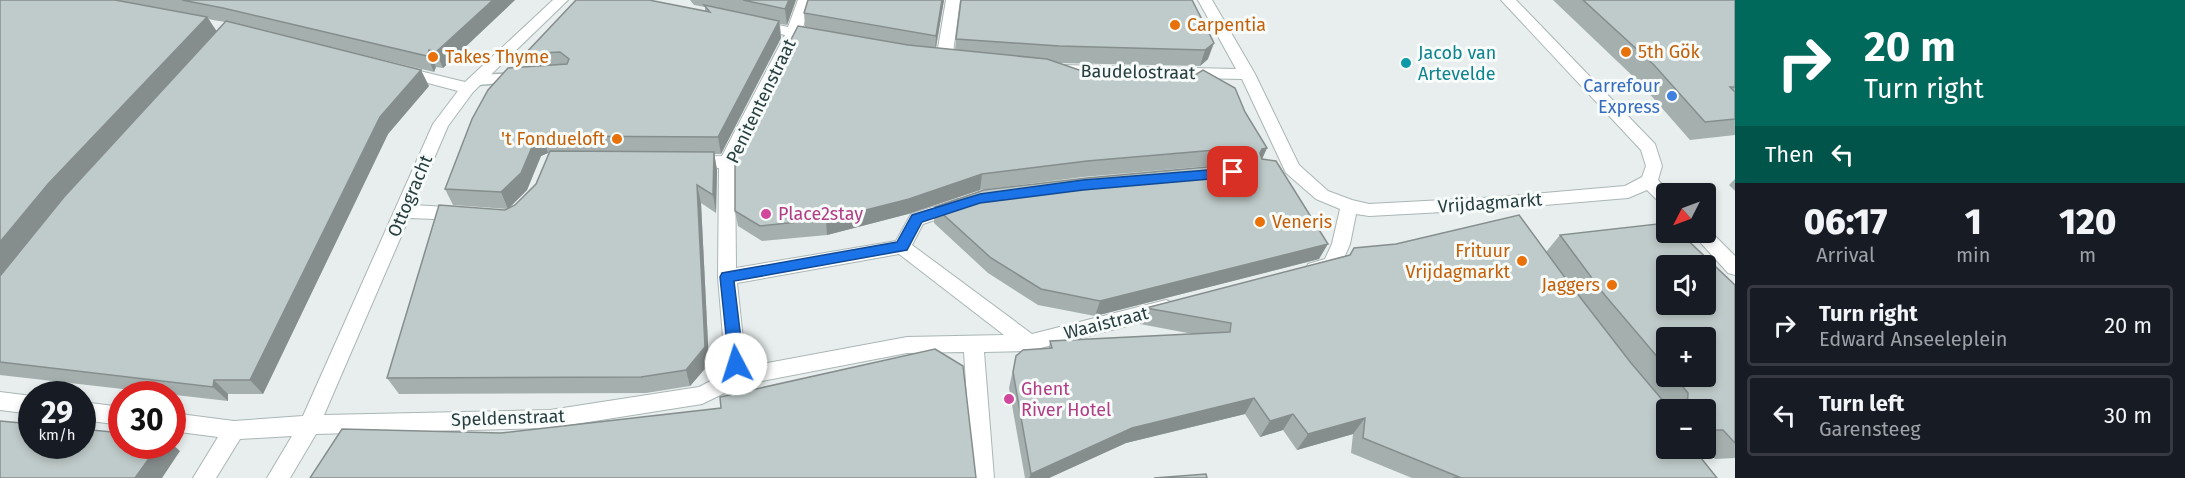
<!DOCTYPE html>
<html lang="en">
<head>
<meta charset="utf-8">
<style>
  body { margin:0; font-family:"Fira Sans",sans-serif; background:#242831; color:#f1f3f6; height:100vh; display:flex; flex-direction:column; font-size:22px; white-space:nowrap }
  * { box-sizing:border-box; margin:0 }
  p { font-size:20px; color:#9ea1a6 }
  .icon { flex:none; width:33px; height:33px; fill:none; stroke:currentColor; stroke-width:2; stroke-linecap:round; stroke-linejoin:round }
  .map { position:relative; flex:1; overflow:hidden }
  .side { display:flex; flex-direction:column; background:#171b24; width:450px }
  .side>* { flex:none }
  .guide { background:#00695c; color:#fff; overflow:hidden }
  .needle { width:39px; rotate:228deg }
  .tools { position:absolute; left:1656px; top:183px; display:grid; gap:12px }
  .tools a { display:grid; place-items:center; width:60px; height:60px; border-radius:6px; background:#171b24; box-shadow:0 3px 9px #0003; font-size:30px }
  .speed { position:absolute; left:18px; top:381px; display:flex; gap:12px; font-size:30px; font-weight:700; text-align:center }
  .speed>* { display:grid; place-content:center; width:78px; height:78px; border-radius:50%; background:#171b24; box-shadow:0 3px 9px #0003; line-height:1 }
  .speed small { font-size:15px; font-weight:400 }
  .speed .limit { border:9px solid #d22; background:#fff; color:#111 }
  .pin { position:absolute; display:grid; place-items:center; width:51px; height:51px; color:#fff; margin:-26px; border-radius:12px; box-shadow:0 3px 9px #0006 }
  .me { position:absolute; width:66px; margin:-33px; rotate:355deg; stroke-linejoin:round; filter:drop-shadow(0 0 4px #0008) }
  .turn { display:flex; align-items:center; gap:21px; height:126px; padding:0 30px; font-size:27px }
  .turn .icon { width:78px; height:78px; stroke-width:2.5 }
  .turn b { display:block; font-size:42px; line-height:51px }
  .then { display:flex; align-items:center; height:57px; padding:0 30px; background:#0003; gap:12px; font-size:22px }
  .eta { display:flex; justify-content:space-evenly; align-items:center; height:102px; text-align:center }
  .eta b { font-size:36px; font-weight:800; line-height:42px }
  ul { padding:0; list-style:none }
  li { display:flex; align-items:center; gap:18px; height:81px; margin:0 12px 9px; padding:0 18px; border:3px solid #363941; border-radius:6px }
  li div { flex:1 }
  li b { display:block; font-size:22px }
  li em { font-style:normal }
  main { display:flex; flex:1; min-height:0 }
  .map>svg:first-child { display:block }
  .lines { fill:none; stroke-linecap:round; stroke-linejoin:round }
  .lane-casing { stroke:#aab6b5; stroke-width:3 }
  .street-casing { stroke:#aab6b5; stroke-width:2 }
  .lane { fill:#fff; fill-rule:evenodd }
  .street { fill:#fff; fill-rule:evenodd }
  .wall { fill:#a4afae; fill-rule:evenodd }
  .shaded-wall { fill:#868e8d }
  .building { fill:#bfcbca; stroke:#868e8d; stroke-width:1.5; fill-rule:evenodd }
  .route { fill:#1a73e8; stroke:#114b97; stroke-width:1.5 }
  .food-dot { fill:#e8710a; stroke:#f7fbfa; stroke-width:2 }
  .culture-dot { fill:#0f9aa8; stroke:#f7fbfa; stroke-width:2 }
  .shop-dot { fill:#3f7fe0; stroke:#f7fbfa; stroke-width:2 }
  .hotel-dot { fill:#d1479c; stroke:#f7fbfa; stroke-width:2 }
  .labels { text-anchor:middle; stroke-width:6; stroke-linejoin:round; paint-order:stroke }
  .food-label { font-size:18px; fill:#c56008; stroke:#f7fbfa; text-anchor:start }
  .culture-label { font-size:18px; fill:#0d838f; stroke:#f7fbfa; text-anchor:start }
  .street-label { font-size:18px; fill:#273e3f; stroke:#f7fbfa }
  .shop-label { font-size:18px; fill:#366cbe; stroke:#f7fbfa; text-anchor:end }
  .hotel-label { font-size:18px; fill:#b23c85; stroke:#f7fbfa; text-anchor:start }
</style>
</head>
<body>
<main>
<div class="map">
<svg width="1735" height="478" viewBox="0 0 1735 478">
  <rect width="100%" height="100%" fill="#e7eeed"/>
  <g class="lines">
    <g class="lane-casing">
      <polygon id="lane" points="519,73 526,78 524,81 477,85 470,80 477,75"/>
    </g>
    <g class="street-casing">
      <g id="street">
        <path d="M553 0H568L473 92 448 126 414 205 461 208 467 209 470 214 467 219 461 220 409 218 324 415 550 410 699 387 726 373 718 277 719 168 686 165 684 161 686 157 722 156 785 35 753 28 751 25 758 21 788 27 798 0H812L802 30 824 35 826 38 819 43 798 38 735 162 736 268 896 241 911 214 958 199 964 200 967 205 964 210 923 224 912 245 1032 334 1166 300 1173 303 1176 308 1173 313 1166 316 1029 351 984 352 994 478H972L964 352 907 353 741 385 702 404 550 428 316 434 290 478H267L292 436 240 439 216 478H193L218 437 172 431V413L234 421 303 416 433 124 458 91 398 75 395 72 398 69 403 67 465 82ZM899 254 1004 335 907 337 746 367 737 283Z"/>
        <polygon points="946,0 960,0 952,60 944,65 936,60"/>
        <polygon points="1198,0 1212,0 1255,74 1299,165 1328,191 1352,200 1369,204 1499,197 1625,186 1642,177 1646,166 1641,150 1501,0 1516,0 1655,144 1662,166 1658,180 1671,194 1666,194 1666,205 1660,203 1647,190 1628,198 1499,209 1369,216 1356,214 1350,244 1339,270 1315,276 1308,274 1306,269 1308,264 1325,259 1332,244 1340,209 1316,199 1286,173 1242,79 1060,75 1052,70 1060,65 1236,69"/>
        <polygon points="1706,227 1735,256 1735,275 1728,273 1691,232 1706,232"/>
        <polygon points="0,392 32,396 32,414 0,410"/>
        <polygon points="82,402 122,407 122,425 82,420"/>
      </g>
    </g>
    <use href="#lane" class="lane"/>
    <use href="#street" class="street"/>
  </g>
  <g class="wall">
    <path d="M0 0H515L443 68 436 67 434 72 338 49 429 86 388 134 263 394H228V401L0 375ZM209 19 213 20 225 22 216 32Z"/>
    <path d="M690 0H796L787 25 780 24 781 38 721 154H714L717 170 716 213 701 203 709 364 690 386 646 393 399 394 387 378 505 210 508 209 453 205 445 189 529 67 525 54 705 11V7L694 5ZM548 153H550L536 184 515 205 509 208 527 190 541 156Z"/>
    <polygon points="944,0 936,48 955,50 956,39 1192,0 1208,59 1200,66 1058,63 1085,72 1245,112 1267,148 1262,159 1319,259 1095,316 1038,305 988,273 934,223 935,207 1236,165 1233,164 1083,177 980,190 908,214 827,235 762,241 738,226 735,211 805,27 804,13"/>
    <polygon points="1553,0 1735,0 1735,135 1690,140 1640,83"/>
    <polygon points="1735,179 1735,191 1729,185"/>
    <path d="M1560 235 1735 285V458L1715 459 1705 448H1706V410H1666V448H1702L1697 453 1717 478H1412L1351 453 1353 434 1297 450 1283 430 1260 437 1245 414 1126 443 1049 478H1025L1009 388 1016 356 1049 348 1050 341 1193 334 1140 324 1146 308 1546 252ZM1666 338 1706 376H1666Z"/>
  </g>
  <g class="shaded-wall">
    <polygon points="493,0 515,0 443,68 436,52"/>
    <polygon points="789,0 796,0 787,25 785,9"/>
    <polygon points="942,0 944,0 935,52 936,36"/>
    <polygon points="207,17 218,33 0,278 0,242 48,184"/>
    <polygon points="779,21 781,38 721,154 718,137"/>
    <polygon points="1214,43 1208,59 1200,66 1205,50"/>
    <polygon points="429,50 436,67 434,72 427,56"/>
    <polygon points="421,70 429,86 388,134 263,394 250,380 380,117"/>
    <polygon points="543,136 548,153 541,156 527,190 508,209 501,192 535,140"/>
    <polygon points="1267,148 1260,163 1255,165 1262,149"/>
    <polygon points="714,152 717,170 716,213 713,195"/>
    <polygon points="982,174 980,190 908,214 827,235 826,219"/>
    <polygon points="697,185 701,203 709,364 690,386 686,370"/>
    <polygon points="1328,244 1319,259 1095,316 1100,301"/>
    <polygon points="214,380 228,394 228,401 213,387"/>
    <polygon points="1254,398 1245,414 1126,443 1049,478 1029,478 1031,474 1132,428"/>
    <polygon points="1293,414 1283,430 1260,437 1270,421"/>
    <polygon points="1365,418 1353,434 1297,450 1308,434"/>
    <polygon points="172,444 180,451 162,478 135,478 158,446 172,446"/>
  </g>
  <g class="building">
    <polygon points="0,0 115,0 207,17 48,184 0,242"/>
    <polygon points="182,0 493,0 436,52 429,50 427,56 223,8"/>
    <polygon points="576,0 649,0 710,12 704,5 779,21 718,137 543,136 535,140 521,173 501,192 445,189 472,119 488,90 508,68 567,64 569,59 560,52 525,54"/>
    <polygon points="743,0 789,0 785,9"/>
    <polygon points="808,0 942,0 936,36 804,13"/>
    <polygon points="961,0 1192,0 1214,43 1205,50 1059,46 956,39"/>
    <polygon points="1583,0 1735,0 1735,87 1730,87 1735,92 1735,119 1705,122 1654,65"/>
    <polygon points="226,21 421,70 380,117 250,380 214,380 213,387 0,362 0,276 64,197"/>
    <polygon points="798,26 908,45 1047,59 1085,72 1195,75 1203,70 1235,88 1245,112 1267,148 1262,149 1260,153 1262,159 1276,161 1328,244 1100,301 1041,289 991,258 935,207 984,190 1087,178 1240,164 1248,161 1250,155 1246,150 1239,148 1087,161 982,174 909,199 862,211 826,219 760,226 735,211 735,147"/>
    <polygon points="550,151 714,152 713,195 697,185 705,347 686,370 641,377 387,378 439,205 505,210 515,205 536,184"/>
    <polygon points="1519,215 1566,279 1631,363 1671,410 1666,410 1666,448 1693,448 1717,478 1453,478 1459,477 1363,438 1365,418 1308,434 1293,414 1270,421 1254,398 1132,428 1031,474 1013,372 1016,356 1023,350 1052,348 1050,341 1230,332 1231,323 1146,308 1350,255 1354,248 1396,244"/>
    <path d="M1666 223V232H1679L1735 285V443L1723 430H1706V410H1687L1688 393 1674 376H1706V338H1666V367L1603 293 1560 235ZM1666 266H1706V304H1666Z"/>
    <polygon points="935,349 963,366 976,478 310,478 342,429 501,433 721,408 720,397"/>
    <polygon points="0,421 32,424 32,446 82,446 82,429 122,433 122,446 158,446 135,478 0,478"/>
    <polygon points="1206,474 1207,478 1154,478"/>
  </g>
  <polygon class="route" points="1233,168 1240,172 1233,177 1083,190 980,203 922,222 907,250 734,281 744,364 742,368 736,370 731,368 729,364 720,277 722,273 897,242 912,215 980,194 1083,180"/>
  <g class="food-dot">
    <circle cx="1175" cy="25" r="6"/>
    <circle cx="1626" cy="52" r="6"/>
    <circle cx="433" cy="57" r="6"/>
    <circle cx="617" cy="139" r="6"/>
    <circle cx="1260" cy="222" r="6"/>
    <circle cx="1522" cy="261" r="6"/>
    <circle cx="1612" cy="285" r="6"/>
  </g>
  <circle class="culture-dot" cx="1406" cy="63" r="6"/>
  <circle class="shop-dot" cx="1672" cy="96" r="6"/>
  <g class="hotel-dot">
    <circle cx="766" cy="214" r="6"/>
    <circle cx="1009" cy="399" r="6"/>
  </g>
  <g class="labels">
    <g class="food-label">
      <text x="1187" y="31">Carpentia</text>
      <text x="1638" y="58">5th Gök</text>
      <text x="445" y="63">Takes Thyme</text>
      <text x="605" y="145" text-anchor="end">'t Fondueloft</text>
      <text x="1272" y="228">Veneris</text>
      <text x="1510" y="257" text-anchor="end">Frituur<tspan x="1510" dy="21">Vrijdagmarkt</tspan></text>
      <text x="1600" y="291" text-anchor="end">Jaggers</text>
    </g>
    <g class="culture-label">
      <text x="1418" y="59">Jacob van<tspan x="1418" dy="21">Artevelde</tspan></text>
    </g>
    <g class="street-label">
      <text transform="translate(1138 72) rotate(1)" y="6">Baudelostraat</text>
      <text transform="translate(761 101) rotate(-64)" y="6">Penitentenstraat</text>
      <text transform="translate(410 196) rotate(-67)" y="6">Ottogracht</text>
      <text transform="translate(1490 203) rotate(-4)" y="6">Vrijdagmarkt</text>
      <text transform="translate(1106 323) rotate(-14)" y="6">Waaistraat</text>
      <text transform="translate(508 418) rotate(-2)" y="6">Speldenstraat</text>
    </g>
    <g class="shop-label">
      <text x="1660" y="92">Carrefour<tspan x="1660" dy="21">Express</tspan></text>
    </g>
    <g class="hotel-label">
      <text x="778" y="220">Place2stay</text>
      <text x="1021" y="395">Ghent<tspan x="1021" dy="21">River Hotel</tspan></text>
    </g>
  </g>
</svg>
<div class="tools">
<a><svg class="needle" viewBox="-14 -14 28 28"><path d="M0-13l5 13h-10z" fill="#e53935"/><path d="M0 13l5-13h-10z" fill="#9ea1a6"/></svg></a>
<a><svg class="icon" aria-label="sound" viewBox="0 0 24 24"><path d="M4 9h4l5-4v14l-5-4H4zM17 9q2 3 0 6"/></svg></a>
<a>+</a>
<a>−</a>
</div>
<div class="speed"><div>29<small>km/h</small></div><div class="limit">30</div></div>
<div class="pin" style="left:1233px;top:172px;background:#d93025"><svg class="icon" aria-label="arrive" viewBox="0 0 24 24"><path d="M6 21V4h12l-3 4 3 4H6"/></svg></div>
<svg class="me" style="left:736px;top:364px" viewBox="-20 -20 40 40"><circle r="19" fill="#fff"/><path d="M0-13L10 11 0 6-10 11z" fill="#1a73e8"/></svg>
</div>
<section class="side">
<div class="guide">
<div class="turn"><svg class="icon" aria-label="right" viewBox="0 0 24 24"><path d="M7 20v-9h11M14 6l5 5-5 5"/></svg><div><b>20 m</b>Turn right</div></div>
<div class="then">Then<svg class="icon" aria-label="left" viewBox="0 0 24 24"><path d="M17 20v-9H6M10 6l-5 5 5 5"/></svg></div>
</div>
<div class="eta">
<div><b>06:17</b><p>Arrival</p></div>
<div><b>1</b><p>min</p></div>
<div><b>120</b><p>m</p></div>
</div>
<ul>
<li><svg class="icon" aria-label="right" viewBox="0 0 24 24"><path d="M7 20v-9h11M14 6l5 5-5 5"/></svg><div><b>Turn right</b><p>Edward Anseeleplein</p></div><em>20 m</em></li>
<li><svg class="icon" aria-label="left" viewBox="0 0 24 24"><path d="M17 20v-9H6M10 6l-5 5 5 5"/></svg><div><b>Turn left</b><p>Garensteeg</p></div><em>30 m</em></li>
</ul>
</section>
</main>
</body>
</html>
